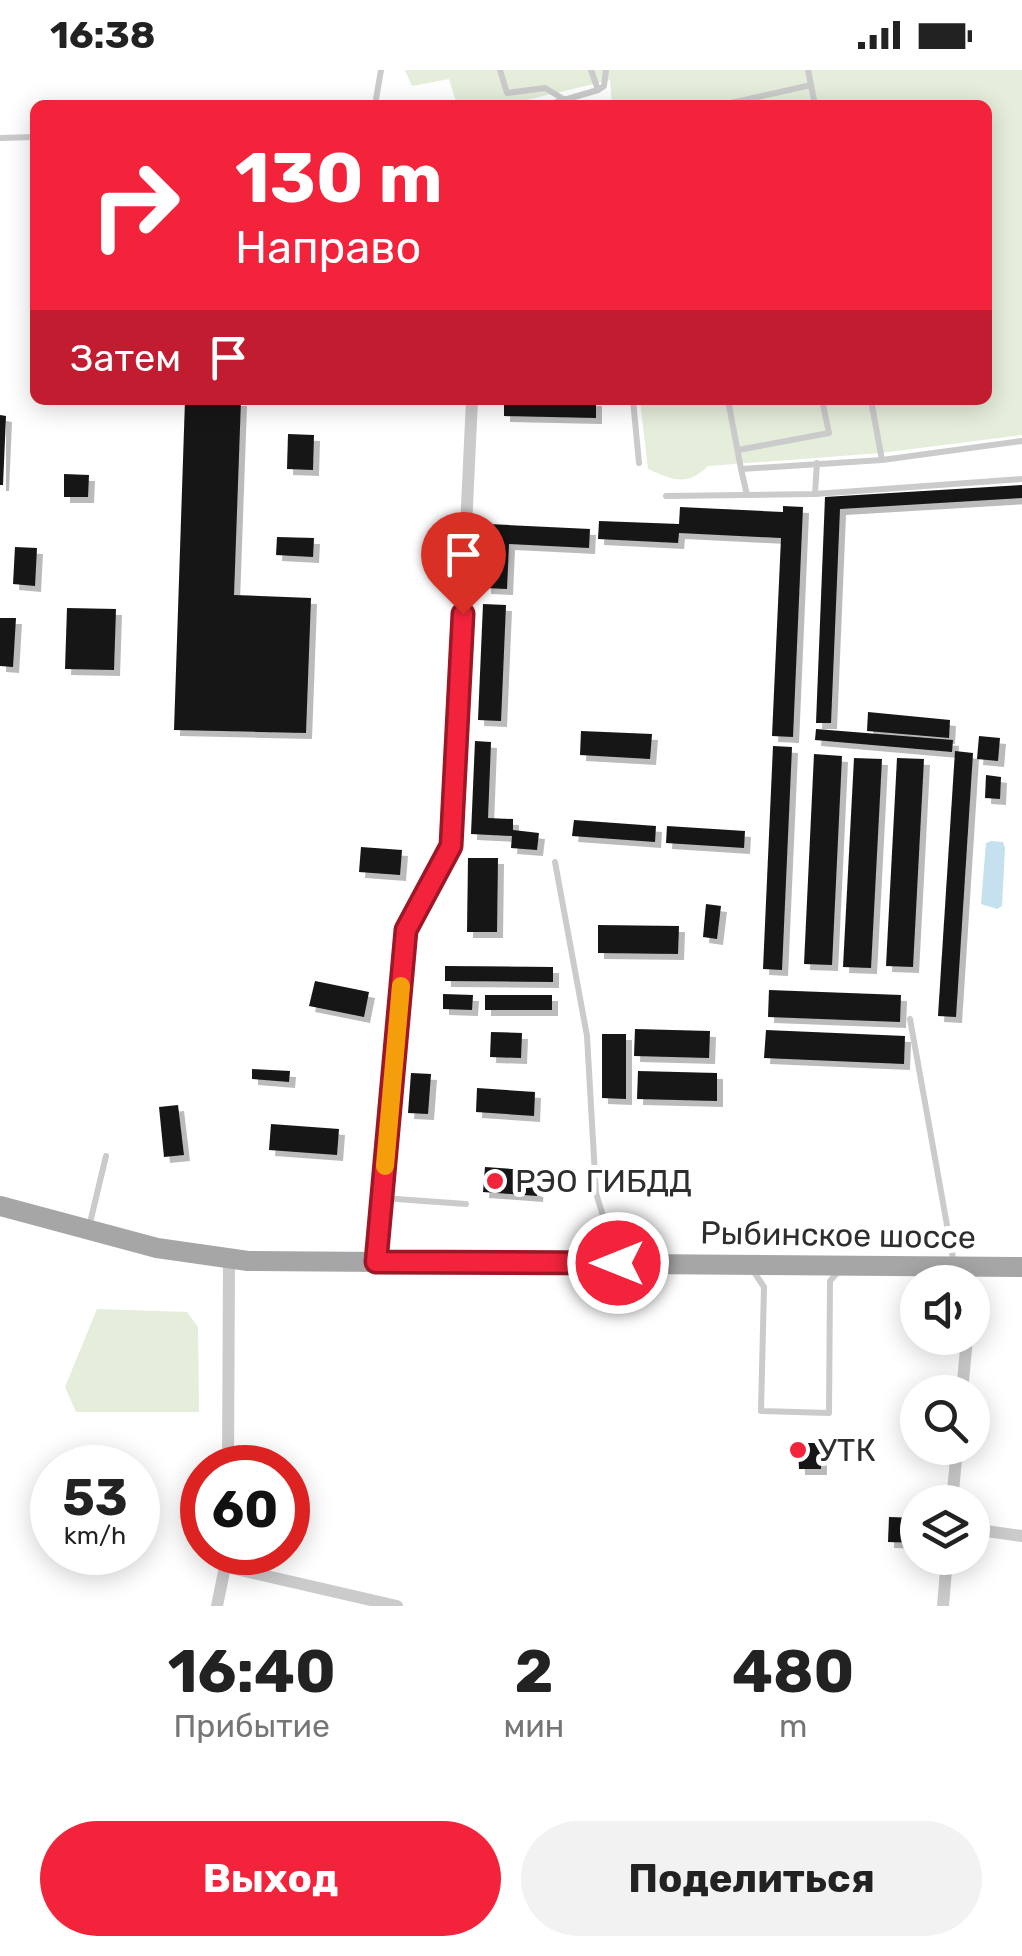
<!DOCTYPE html>
<html lang="ru">
<head>
<meta charset="utf-8">
<style>
  body { margin:0; font-family:Rubik,sans-serif; background:#f2f2f2; color:#222; height:100vh; display:flex; flex-direction:column; font-size:38px; white-space:nowrap }
  * { box-sizing:border-box; margin:0 }
  p { font-size:32px; color:#767676 }
  .icon { flex:none; width:55px; height:55px; fill:none; stroke:currentColor; stroke-width:2; stroke-linecap:round; stroke-linejoin:round }
  .map { position:relative; height:1536px; overflow:hidden }
  .details { display:flex; flex-direction:column; background:#fff; flex:1 }
  .details>* { flex:none }
  .guide { position:absolute; left:30px; top:30px; width:962px; height:305px; border-radius:15px; box-shadow:0 5px 25px #0003; background:#f2233b; color:#fff; overflow:hidden }
  .tools { position:absolute; left:900px; top:1195px; display:grid; gap:20px }
  .tools a { display:grid; place-items:center; width:90px; height:90px; border-radius:50%; background:#fff; box-shadow:0 5px 25px #0003; font-size:50px }
  .speed { position:absolute; left:30px; top:1375px; display:flex; gap:20px; font-size:50px; font-weight:700; text-align:center }
  .speed>* { display:grid; place-content:center; width:130px; height:130px; border-radius:50%; background:#fff; box-shadow:0 5px 25px #0003; line-height:1 }
  .speed small { font-size:25px; font-weight:400 }
  .speed .limit { border:15px solid #d22; background:#fff; color:#111 }
  .pin { position:absolute; display:grid; place-items:center; width:85px; height:85px; color:#fff; margin:-102px -42px; border-radius:50% 50% 50% 0; rotate:-45deg; box-shadow:0 0 10px #0007 }
  .pin .icon { rotate:45deg }
  .me { position:absolute; width:110px; margin:-55px; rotate:270deg; stroke-linejoin:round; filter:drop-shadow(0 0 8px #0008) }
  .turn { display:flex; align-items:center; gap:35px; height:210px; padding:0 40px; font-size:45px }
  .turn .icon { width:130px; height:130px; stroke-width:2.5 }
  .turn b { display:block; font-size:70px; line-height:85px }
  .then { display:flex; align-items:center; height:95px; padding:0 40px; background:#0003; gap:20px; font-size:38px }
  .eta { display:flex; justify-content:space-evenly; align-items:center; height:170px; text-align:center }
  .eta b { font-size:60px; font-weight:700; line-height:70px }
  .primary-button { display:flex; gap:20px; margin-top:auto; padding:20px 40px }
  .primary-button a { flex:1; height:115px; border-radius:60px; background:#f2233b; color:#fff; font-size:40px; font-weight:700; line-height:115px; text-align:center }
  .primary-button a+a { background:#f2f2f2; color:#222 }
  .status { display:flex; justify-content:space-between; align-items:center; height:70px; padding:0 50px; background:#fff; direction:ltr }
  .status svg { height:28px; fill:currentColor }
  .map>svg:first-child { display:block }
  .green { fill:#e5eddb }
  .water { fill:#c5e0ee }
  .building { fill:#151515; filter:url(#shadow) }
  .lines { fill:none; stroke-linecap:round; stroke-linejoin:round }
  .lane { stroke:#cbcbcb; stroke-width:6 }
  .street { stroke:#cbcbcb; stroke-width:12 }
  .primary { stroke:#a6a6a6; stroke-width:20 }
  .route-casing { stroke:#9d1726; stroke-width:25 }
  .route { stroke:#f2233b; stroke-width:18 }
  .slow { stroke:#f59e0b; stroke-width:18 }
  .poi-dot { fill:#f2233b; stroke:#fff; stroke-width:4 }
  .labels { text-anchor:middle; stroke-width:10; stroke-linejoin:round; paint-order:stroke }
  .poi-label { font-size:32px; fill:#2e2e2e; stroke:#fff; text-anchor:start }
  .street-label { font-size:32px; fill:#2e2e2e; stroke:#fff }
</style>
</head>
<body>
<div class="status"><b>16:38</b><svg viewBox="0 0 49 12"><path d="M0 12V9h3v3zM5 12V6h3v6zM10 12V3h3v9zM15 12V0h3v12zM26 1h20v11H26zM47 4h2v5h-2z"/></svg></div>
<div class="map">
<svg width="1022" height="1536" viewBox="0 0 1022 1536">
  <defs>
    <filter id="shadow"><feDropShadow dx="6" dy="6" stdDeviation="0" flood-color="#0004"/></filter>
  </defs>
  <rect width="100%" height="100%" fill="#fff"/>
  <g class="green">
    <path d="M405 0H1022V365L881 383 708 396C687 417 673 410 648 399L640 330H988V35H612L610 10 506 35H457L449 9 412 16Z"/>
    <polygon points="97,1239 187,1242 198,1257 199,1342 76,1342 65,1317"/>
  </g>
  <polygon class="water" points="991,771 1003,772 1005,778 1002,836 997,839 981,834 986,773"/>
  <g class="building">
    <polygon points="185,330 241,330 234,525 311,528 306,663 174,660"/>
    <polygon points="504,330 596,330 596,348 504,346"/>
    <polygon points="0,345 6,346 3,415 0,415"/>
    <polygon points="288,364 314,365 313,400 287,399"/>
    <polygon points="64,404 89,405 88,427 64,427"/>
    <polygon points="1022,415 1022,428 840,439 831,653 816,653 825,427"/>
    <polygon points="783,436 803,437 793,667 772,666 781,468 679,463 678,473 598,469 599,451 679,454 680,437 783,442"/>
    <polygon points="488,454 590,459 589,478 509,474 507,519 485,518"/>
    <polygon points="277,467 314,468 313,487 276,485"/>
    <polygon points="15,477 37,478 35,516 13,514"/>
    <polygon points="483,534 506,535 501,651 478,650"/>
    <polygon points="67,538 116,539 114,600 65,599"/>
    <polygon points="0,548 16,548 13,597 0,596"/>
    <polygon points="868,642 950,650 949,668 867,661"/>
    <polygon points="816,659 953,670 952,682 815,670"/>
    <polygon points="581,661 652,664 650,689 580,685"/>
    <polygon points="979,666 1000,668 998,691 977,689"/>
    <polygon points="475,671 491,672 488,748 513,749 513,760 539,763 537,780 511,778 512,766 471,764"/>
    <polygon points="773,676 792,677 782,900 763,899"/>
    <polygon points="955,681 973,683 956,947 938,946"/>
    <polygon points="814,684 842,686 832,895 804,894"/>
    <polygon points="854,688 882,689 871,898 843,897"/>
    <polygon points="897,688 924,689 913,897 886,896"/>
    <polygon points="986,705 1001,707 1000,729 985,728"/>
    <polygon points="574,750 656,756 655,772 572,766"/>
    <polygon points="667,756 745,761 744,778 666,773"/>
    <polygon points="361,777 402,780 400,805 359,802"/>
    <polygon points="468,788 498,788 497,862 467,862"/>
    <polygon points="706,834 721,836 717,869 703,867"/>
    <polygon points="598,855 679,856 678,884 598,883"/>
    <polygon points="445,896 553,897 553,912 445,911"/>
    <polygon points="315,911 369,922 364,947 309,936"/>
    <polygon points="769,920 901,925 900,952 768,947"/>
    <polygon points="443,924 473,925 472,940 443,939"/>
    <rect x="485" y="925" width="67" height="15"/>
    <polygon points="635,959 710,961 709,988 634,986"/>
    <polygon points="766,960 905,966 904,994 764,988"/>
    <polygon points="491,962 522,963 521,988 490,987"/>
    <polygon points="602,964 626,964 626,1029 602,1028"/>
    <polygon points="252,999 290,1001 289,1012 252,1009"/>
    <polygon points="638,1001 717,1003 717,1031 637,1029"/>
    <polygon points="411,1003 431,1004 428,1044 408,1043"/>
    <polygon points="477,1018 535,1022 534,1046 476,1042"/>
    <polygon points="178,1035 184,1085 164,1087 159,1037"/>
    <polygon points="271,1054 339,1059 337,1085 269,1080"/>
    <polygon points="485,1097 539,1101 537,1126 483,1122"/>
    <polygon points="798,1373 821,1373 821,1399 799,1399"/>
    <polygon points="889,1447 918,1448 918,1473 888,1472"/>
  </g>
  <g class="lines">
    <g class="lane">
      <polyline points="500,0 507,23 545,18 565,30"/>
      <polyline points="591,0 598,20"/>
      <polyline points="808,0 815,35"/>
      <polyline points="375,35 381,0"/>
      <polyline points="547,35 598,20 604,16 606,0"/>
      <polyline points="722,35 811,15"/>
      <polyline points="0,68 35,67"/>
      <polyline points="633,330 639,393"/>
      <polyline points="728,330 741,399 882,390 1022,371"/>
      <polyline points="871,330 882,390"/>
      <polyline points="738,380 829,363 822,330"/>
      <polyline points="741,399 747,425"/>
      <polyline points="815,424 817,393"/>
      <polyline points="666,426 815,424 1022,409"/>
      <polyline points="555,792 587,966 596,1123 617,1192"/>
      <polyline points="910,949 954,1194"/>
      <polyline points="382,1128 466,1134"/>
      <polyline points="89,1157 106,1086"/>
      <polyline points="752,1199 764,1217 761,1341 829,1343 830,1211 838,1202"/>
    </g>
    <g class="street">
      <polyline points="377,1192 406,860 451,775 472,330"/>
      <polyline points="962,1322 967,1268"/>
      <polyline points="228,1398 229,1188"/>
      <polyline points="952,1432 957,1378"/>
      <polyline points="972,1459 1022,1466"/>
      <polyline points="227,1497 397,1536"/>
      <polyline points="217,1536 228,1482"/>
      <polyline points="943,1536 947,1488"/>
    </g>
    <polyline class="primary" points="0,1136 157,1178 248,1191 1022,1197"/>
  </g>
  <g class="lines">
    <g class="route-casing">
      <polyline id="route" points="463,544 451,776 406,860 376,1192 618,1193"/>
    </g>
    <use href="#route" class="route"/>
    <polyline class="slow" points="385,1096 401,916"/>
  </g>
  <g class="poi-dot">
    <circle cx="495" cy="1111" r="10"/>
    <circle cx="798" cy="1380" r="10"/>
  </g>
  <g class="labels">
    <g class="poi-label">
      <text x="515" y="1122">РЭО ГИБДД</text>
      <text x="818" y="1391">УТК</text>
    </g>
    <g class="street-label">
      <text transform="translate(838 1165) rotate(1)" y="11">Рыбинское шоссе</text>
    </g>
  </g>
</svg>
<div class="tools">
<a><svg class="icon" aria-label="sound" viewBox="0 0 24 24"><path d="M4 9h4l5-4v14l-5-4H4zM17 9q2 3 0 6"/></svg></a>
<a><svg class="icon" aria-label="search" viewBox="0 0 24 24"><circle cx="10" cy="10" r="6"/><path d="M15 15l6 6"/></svg></a>
<a><svg class="icon" aria-label="layers" viewBox="0 0 24 24"><path d="M12 4l9 5-9 5-9-5zM3 14l9 5 9-5"/></svg></a>
</div>
<div class="speed"><div>53<small>km/h</small></div><div class="limit">60</div></div>
<div class="pin" style="left:463px;top:544px;background:#d93025"><svg class="icon" aria-label="arrive" viewBox="0 0 24 24"><path d="M6 21V4h12l-3 4 3 4H6"/></svg></div>
<svg class="me" style="left:618px;top:1193px" viewBox="-20 -20 40 40"><circle r="17" fill="#f2233b" stroke="#fff" stroke-width="3"/><path d="M0-11L8 9 0 5-8 9z" fill="#fff"/></svg>
<div class="guide">
<div class="turn"><svg class="icon" aria-label="right" viewBox="0 0 24 24"><path d="M7 20v-9h11M14 6l5 5-5 5"/></svg><div><b>130 m</b>Направо</div></div>
<div class="then">Затем<svg class="icon" aria-label="arrive" viewBox="0 0 24 24"><path d="M6 21V4h12l-3 4 3 4H6"/></svg></div>
</div>
</div>
<section class="details">
<div class="eta">
<div><b>16:40</b><p>Прибытие</p></div>
<div><b>2</b><p>мин</p></div>
<div><b>480</b><p>m</p></div>
</div>
<div class="primary-button"><a>Выход</a><a>Поделиться</a></div>
</section>
</body>
</html>
